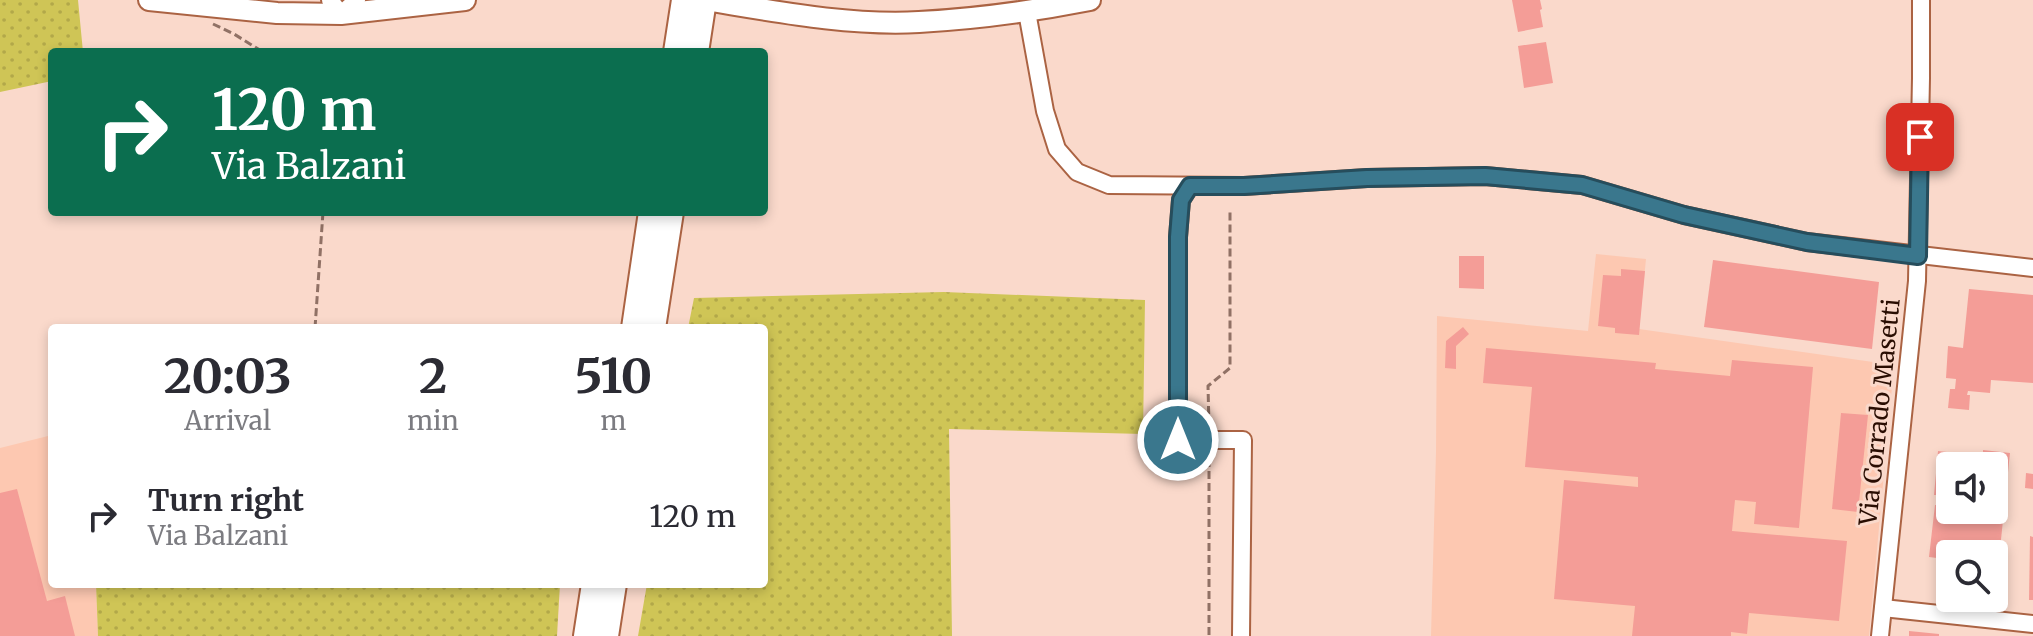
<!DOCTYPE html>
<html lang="en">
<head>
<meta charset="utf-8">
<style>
  body { margin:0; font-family:Merriweather,serif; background:#f7f7f7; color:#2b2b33; height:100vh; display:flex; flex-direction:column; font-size:30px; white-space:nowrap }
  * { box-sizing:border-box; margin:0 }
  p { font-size:26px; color:#7c7c81 }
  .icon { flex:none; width:44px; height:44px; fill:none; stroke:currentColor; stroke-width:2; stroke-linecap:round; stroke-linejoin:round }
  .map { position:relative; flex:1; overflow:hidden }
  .sheet { position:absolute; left:48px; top:324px; width:720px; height:264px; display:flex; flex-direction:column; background:#fff; border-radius:8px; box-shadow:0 4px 12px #0003 }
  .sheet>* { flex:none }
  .top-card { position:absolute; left:48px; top:48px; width:720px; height:168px; border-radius:8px; box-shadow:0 4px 12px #0003; background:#0b6e4f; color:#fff; overflow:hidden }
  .fabs { position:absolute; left:1936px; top:452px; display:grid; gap:16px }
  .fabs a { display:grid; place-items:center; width:72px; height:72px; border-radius:8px; background:#fff; box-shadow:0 4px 12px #0003; font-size:40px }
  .pin { position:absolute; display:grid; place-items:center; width:68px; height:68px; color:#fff; margin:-34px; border-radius:16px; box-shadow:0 4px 12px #0006 }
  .me { position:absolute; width:88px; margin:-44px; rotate:0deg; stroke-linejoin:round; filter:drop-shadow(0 0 6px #0008) }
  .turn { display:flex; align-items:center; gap:28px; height:168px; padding:0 32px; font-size:36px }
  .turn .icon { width:104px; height:104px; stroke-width:2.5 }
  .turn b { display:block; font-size:56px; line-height:68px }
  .eta { display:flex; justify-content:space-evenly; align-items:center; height:136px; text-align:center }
  .eta b { font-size:48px; font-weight:700; line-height:56px }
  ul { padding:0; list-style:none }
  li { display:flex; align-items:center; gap:24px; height:112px; padding:0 32px }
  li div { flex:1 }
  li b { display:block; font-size:30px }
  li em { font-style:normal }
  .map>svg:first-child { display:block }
  .built { fill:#fdc8b1 }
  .grass { fill:url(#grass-dots) }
  .building { fill:#f49d97; fill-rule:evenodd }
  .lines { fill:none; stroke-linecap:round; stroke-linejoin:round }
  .minor-casing { stroke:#ab6343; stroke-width:20 }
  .major-casing { stroke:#ab6343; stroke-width:24 }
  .highway-casing { stroke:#ab6343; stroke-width:28 }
  .path { stroke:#907165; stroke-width:3; stroke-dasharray:8 4; stroke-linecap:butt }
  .minor { stroke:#fff; stroke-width:16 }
  .major { stroke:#fff; stroke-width:20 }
  .highway { stroke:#fff; stroke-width:24 }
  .route-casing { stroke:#264d5c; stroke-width:20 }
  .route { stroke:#3a778d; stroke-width:14 }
  .labels { text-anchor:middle; stroke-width:6; stroke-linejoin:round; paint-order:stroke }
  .street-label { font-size:24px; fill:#290d02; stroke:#fad9cb }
</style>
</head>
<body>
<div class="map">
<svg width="2033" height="636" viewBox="0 0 2033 636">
  <defs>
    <pattern id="grass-dots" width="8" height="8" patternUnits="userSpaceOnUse" patternTransform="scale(2)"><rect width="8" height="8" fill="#cfc556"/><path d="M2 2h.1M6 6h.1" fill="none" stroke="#b2a849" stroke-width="1.8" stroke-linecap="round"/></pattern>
  </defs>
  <rect width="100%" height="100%" fill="#fad9cb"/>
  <g class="built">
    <polygon points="1596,254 1646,259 1639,329 1894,365 1869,636 1431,636 1436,452 1437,316 1588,331"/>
    <polygon points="52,435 52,584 96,584 98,636 0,636 0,448"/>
  </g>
  <g class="grass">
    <polygon points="0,0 78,0 83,52 52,52 52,81 0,92"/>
    <polygon points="944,292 1145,300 1143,434 949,429 952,636 638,636 647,584 764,584 764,328 688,328 694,298"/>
    <polygon points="96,584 560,584 557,636 98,636"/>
  </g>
  <g class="building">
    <polygon points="1512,0 1540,0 1542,9 1540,10 1543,27 1518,32"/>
    <polygon points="1546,42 1553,83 1524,88 1518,46"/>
    <polygon points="1459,256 1484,256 1484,289 1459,288"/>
    <polygon points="1713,260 1879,282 1872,349 1704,327"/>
    <polygon points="1621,269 1645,271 1639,335 1615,333 1615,328 1598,326 1603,275 1621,276"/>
    <polygon points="1969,289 2033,295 2033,383 1991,380 1990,393 1968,391 1967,395 1970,395 1969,410 1948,408 1950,389 1955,389 1956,379 1946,378 1948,346 1963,348"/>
    <polygon points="1463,327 1469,334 1456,346 1456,369 1445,368 1446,341"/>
    <polygon points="1486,348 1656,363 1655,369 1730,376 1732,360 1813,367 1799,528 1754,524 1756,502 1735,500 1732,531 1847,541 1839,621 1749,613 1747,634 1731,632 1731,636 1632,636 1635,606 1554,599 1564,480 1638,487 1638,477 1525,467 1532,387 1483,383"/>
    <polygon points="1841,413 1868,415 1858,512 1832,509"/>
    <path d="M1983 450 2010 453 1997 578H1994V554H1950V573H1944L1945 559 1929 557 1935 505H1939L1940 495H1934L1938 451 1983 456ZM1950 466H1994V510H1950Z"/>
    <polygon points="2026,473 2033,474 2033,489 2025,488"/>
    <polygon points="17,489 47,601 65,596 75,636 0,636 0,493"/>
    <polygon points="2030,536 2033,537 2033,600 2029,600"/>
    <polygon points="1909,631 1939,634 1939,636 1909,636"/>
  </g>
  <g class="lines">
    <g class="minor-casing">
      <g id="minor">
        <polyline points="330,0 341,14 357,0"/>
        <polyline points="1027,12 1045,111 1057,149 1077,172 1109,185 1244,186 1367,178 1485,176 1582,185 1684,215 1807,242 2033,268"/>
        <polyline points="1190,186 1181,200 1178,237 1178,440 1243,440 1241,636"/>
        <polyline points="1883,608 2033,624"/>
        <polyline points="1880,636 1917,281 1921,78 1921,0"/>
      </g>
    </g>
    <g class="major-casing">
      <g id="major">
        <polyline points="149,0 277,13 341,14 465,0"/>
        <path d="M705 0C773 11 849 26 919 22 977 19 1034 11 1090 0"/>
      </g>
    </g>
    <g class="highway-casing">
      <g id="highway">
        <polyline points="676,52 684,0"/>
        <polyline points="696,52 704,0"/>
        <polyline points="634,328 651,212"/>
        <polyline points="653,328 671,212"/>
        <polyline points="586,636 594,584"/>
        <polyline points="606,636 614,584"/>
      </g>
    </g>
    <g class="path">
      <polyline points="213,24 234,34 263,52"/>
      <polyline points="315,328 323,212"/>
      <polyline points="1209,426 1208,386 1230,368 1230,212"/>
      <polyline points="1209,459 1209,636"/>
    </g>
    <use href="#minor" class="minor"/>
    <use href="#major" class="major"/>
    <use href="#highway" class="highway"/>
  </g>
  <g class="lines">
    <g class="route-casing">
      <polyline id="route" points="1178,440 1178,237 1181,200 1190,186 1244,186 1367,178 1485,176 1582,185 1684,215 1807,242 1918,256 1920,137"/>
    </g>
    <use href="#route" class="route"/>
  </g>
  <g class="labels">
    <g class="street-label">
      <text transform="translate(1880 412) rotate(-84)" y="8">Via Corrado Masetti</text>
    </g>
  </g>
</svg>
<div class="fabs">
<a><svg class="icon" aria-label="sound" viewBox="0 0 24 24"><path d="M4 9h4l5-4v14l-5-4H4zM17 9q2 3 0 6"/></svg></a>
<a><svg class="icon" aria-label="search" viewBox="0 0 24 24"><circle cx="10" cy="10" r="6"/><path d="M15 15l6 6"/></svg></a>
</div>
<div class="pin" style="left:1920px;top:137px;background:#d93025"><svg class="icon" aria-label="arrive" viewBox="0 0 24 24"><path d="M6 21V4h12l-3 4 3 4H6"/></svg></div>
<svg class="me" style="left:1178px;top:440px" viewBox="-20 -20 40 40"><circle r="17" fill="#3a778d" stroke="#fff" stroke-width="3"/><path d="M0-11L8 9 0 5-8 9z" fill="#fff"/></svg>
<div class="top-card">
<div class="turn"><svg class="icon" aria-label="right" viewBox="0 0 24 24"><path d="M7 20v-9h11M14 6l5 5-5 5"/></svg><div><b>120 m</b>Via Balzani</div></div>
</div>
<section class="sheet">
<div class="eta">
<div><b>20:03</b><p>Arrival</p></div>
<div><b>2</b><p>min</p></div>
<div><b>510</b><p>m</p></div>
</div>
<ul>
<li><svg class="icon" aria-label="right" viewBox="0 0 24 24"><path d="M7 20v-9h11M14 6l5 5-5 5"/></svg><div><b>Turn right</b><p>Via Balzani</p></div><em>120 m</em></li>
</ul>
</section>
</div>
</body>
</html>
